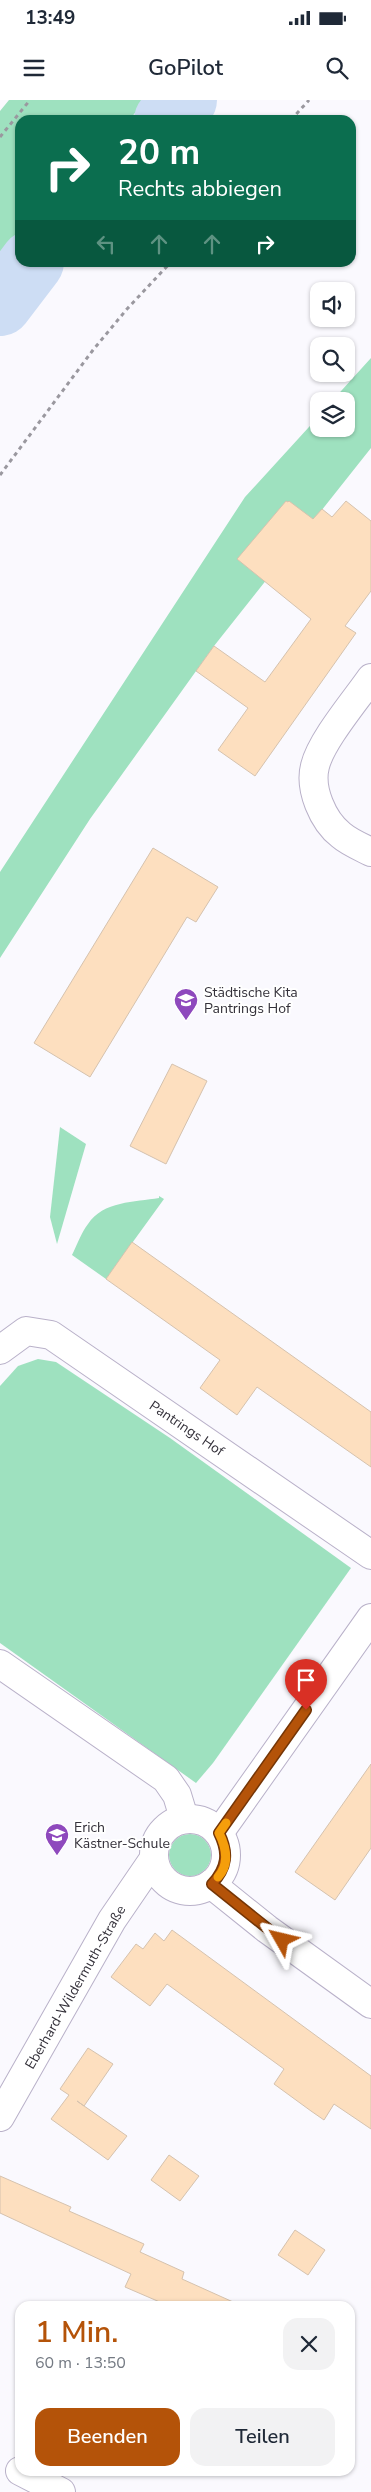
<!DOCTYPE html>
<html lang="de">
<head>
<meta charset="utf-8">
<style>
  body { margin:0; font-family:"Nunito Sans",sans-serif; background:#f2f2f3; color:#1f2937; height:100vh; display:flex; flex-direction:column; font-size:19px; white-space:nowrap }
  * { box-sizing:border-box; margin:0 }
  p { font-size:16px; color:#747a83 }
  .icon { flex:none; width:28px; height:28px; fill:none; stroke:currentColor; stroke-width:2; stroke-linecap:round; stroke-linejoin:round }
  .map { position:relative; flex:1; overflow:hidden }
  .drawer { position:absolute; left:15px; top:2201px; width:340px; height:175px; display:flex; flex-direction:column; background:#fff; border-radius:15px; box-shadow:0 1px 4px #0004 }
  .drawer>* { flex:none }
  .banner { position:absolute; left:15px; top:15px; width:341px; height:152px; border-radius:15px; box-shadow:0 1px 4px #0004; background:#0b6e4f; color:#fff; overflow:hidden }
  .fabs { position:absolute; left:310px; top:182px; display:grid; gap:10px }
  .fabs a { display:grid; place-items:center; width:45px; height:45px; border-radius:10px; background:#fff; box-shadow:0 1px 4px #0004; font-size:25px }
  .pin { position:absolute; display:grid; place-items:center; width:42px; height:42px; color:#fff; margin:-51px -21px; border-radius:50% 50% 50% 0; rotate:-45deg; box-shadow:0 0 5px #0007 }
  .pin .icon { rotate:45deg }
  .me { position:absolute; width:55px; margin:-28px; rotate:307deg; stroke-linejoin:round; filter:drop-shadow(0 0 4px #0008) }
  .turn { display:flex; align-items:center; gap:18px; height:105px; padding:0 20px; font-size:22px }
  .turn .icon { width:65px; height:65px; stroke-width:2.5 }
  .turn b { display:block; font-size:35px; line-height:42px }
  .lanes { display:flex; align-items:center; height:48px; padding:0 20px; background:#0003; justify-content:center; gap:25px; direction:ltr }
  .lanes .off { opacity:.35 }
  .round { display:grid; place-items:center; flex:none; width:52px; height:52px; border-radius:15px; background:#f2f2f3 }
  .headline { display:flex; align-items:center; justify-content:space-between; height:85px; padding:0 20px }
  h1 { font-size:30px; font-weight:600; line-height:38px; color:#b45309 }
  .primary-button { display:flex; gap:10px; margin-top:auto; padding:10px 20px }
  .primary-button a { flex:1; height:58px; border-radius:15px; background:#b45309; color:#fff; font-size:20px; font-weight:600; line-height:58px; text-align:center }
  .primary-button a+a { background:#f2f2f3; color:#1f2937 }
  .status { display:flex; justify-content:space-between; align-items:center; height:35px; padding:0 25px; background:#fff; direction:ltr }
  .status svg { height:14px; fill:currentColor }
  header { display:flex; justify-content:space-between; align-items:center; height:65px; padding:0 20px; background:#fff; font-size:22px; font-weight:600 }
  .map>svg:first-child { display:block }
  .green { fill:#9ee1bf }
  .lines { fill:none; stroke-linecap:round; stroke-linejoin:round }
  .river { stroke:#cdddf4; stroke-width:64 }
  .building { fill:#fddfbf; stroke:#d5c2ae }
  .minor-casing { stroke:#b9b1c9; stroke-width:30 }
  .path { stroke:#9a989f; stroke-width:3; stroke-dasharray:4 4; stroke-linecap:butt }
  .minor { stroke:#fff; stroke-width:28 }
  .route-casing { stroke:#753606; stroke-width:12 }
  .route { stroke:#b45309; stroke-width:9 }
  .slow { stroke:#f59e0b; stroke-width:9 }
  .labels { text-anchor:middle; stroke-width:4; stroke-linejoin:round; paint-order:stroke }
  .poi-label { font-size:14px; fill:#34313a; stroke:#fff; text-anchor:start }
  .street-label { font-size:14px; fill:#34313a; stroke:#fff }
</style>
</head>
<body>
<div class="status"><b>13:49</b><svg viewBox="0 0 49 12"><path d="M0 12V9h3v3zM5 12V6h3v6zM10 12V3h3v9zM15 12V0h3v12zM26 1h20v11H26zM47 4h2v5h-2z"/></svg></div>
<header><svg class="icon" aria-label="menu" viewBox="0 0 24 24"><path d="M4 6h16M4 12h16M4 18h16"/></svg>GoPilot<svg class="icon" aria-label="search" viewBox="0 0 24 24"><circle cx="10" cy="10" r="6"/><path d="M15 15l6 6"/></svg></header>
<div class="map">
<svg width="371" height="2392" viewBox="0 0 371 2392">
  <rect width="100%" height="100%" fill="#faf9fe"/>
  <g class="green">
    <polygon points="9,0 146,0 129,20 20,20 20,147 0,171 0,11"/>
    <polygon points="371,258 371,348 214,546 90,719 0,858 0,772 245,397 319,316 319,329 346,329 346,301 332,301"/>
    <polygon points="60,1027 86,1044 57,1144 50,1117"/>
    <path d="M159 1096 164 1099 106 1179 72 1155C77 1145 81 1133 88 1124 103 1101 135 1102 159 1098Z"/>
    <polygon points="38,1259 56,1262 170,1338 351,1468 213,1663 196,1683 0,1543 0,1286 18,1266"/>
    <circle cx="190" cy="1755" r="21"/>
  </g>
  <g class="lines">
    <g class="river">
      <polyline points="166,20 185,0"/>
      <polyline points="0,204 32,162"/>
    </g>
  </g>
  <g class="building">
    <polygon points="286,401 288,402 289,401 313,419 322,409 332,417 346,401 371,421 371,491 345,526 356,533 255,676 218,650 248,608 196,571 214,546 265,582 311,519 237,459"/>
    <polygon points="153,748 218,787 196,822 187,817 90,977 34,943"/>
    <polygon points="172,964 207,981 166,1064 130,1046"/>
    <polygon points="132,1142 371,1312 371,1367 257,1287 237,1315 200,1288 220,1260 106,1179"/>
    <polygon points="371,1664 371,1748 335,1800 295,1772"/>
    <polygon points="172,1830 371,1976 371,2029 334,2004 324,2020 311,2011 274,1984 284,1969 167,1884 150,1906 111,1877 136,1844 143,1849 155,1833 164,1841"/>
    <polygon points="88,1948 113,1964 84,2006 77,2001 127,2036 108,2060 51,2019 69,1995 60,1989"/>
    <polygon points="169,2055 199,2076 180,2101 151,2080"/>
    <polygon points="0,2076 71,2107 69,2111 144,2144 140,2152 184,2172 182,2179 242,2206 169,2206 125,2187 131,2174 0,2113"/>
    <polygon points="295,2130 325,2150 308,2175 278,2155"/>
  </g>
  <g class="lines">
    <g class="minor-casing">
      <g id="minor">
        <path d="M371 578C355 601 321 641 315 666 309 689 323 721 341 735 349 742 361 747 371 752"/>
        <polyline points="0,1250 26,1231 51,1235 371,1455"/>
        <polyline points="0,1564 166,1679 177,1695 184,1718"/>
        <circle cx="190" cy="1755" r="36"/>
        <polyline points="219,1733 371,1518"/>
        <polyline points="211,1784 267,1829 371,1904"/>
        <polyline points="0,2017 112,1820 153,1760"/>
        <polyline points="20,2371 61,2392"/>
      </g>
    </g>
    <g class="path">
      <polyline points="291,20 309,0"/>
      <polyline points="0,37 30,0"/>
      <polyline points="0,375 93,250 127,209 171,162"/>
    </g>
    <use href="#minor" class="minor"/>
  </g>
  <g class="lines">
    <g class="route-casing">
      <path id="route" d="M282 1840 212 1784C227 1768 229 1753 219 1733L306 1610"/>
    </g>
    <use href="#route" class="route"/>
    <path class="slow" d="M218 1777C230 1764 226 1747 219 1733L226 1723"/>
  </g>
  <defs>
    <g id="school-pin" transform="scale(1.25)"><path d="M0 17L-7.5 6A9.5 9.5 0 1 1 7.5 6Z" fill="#8e49bd" stroke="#fff"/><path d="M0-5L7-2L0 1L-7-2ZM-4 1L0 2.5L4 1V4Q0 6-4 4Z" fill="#fff"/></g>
  </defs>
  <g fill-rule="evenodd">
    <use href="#school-pin" x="186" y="900"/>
    <use href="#school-pin" x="57" y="1735"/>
  </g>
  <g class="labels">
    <g class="poi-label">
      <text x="204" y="897">Städtische Kita<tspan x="204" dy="16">Pantrings Hof</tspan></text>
      <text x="74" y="1732">Erich<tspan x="74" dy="16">Kästner-Schule</tspan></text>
    </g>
    <g class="street-label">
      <text transform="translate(187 1328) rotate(34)" y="5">Pantrings Hof</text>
      <text transform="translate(75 1887) rotate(-60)" y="5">Eberhard-Wildermuth-Straße</text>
    </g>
  </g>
</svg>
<div class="fabs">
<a><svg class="icon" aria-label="sound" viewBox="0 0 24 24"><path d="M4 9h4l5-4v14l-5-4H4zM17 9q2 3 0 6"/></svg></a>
<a><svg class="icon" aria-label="search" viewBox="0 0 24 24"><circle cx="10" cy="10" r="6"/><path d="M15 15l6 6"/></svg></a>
<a><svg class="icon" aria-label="layers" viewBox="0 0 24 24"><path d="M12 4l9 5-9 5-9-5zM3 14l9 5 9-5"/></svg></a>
</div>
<div class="pin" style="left:306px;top:1610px;background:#d93025"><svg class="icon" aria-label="arrive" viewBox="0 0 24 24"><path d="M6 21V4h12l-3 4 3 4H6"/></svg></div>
<svg class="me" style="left:282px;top:1840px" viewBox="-20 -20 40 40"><path d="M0-17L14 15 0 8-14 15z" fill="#b45309" stroke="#fff" stroke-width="4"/></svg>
<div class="banner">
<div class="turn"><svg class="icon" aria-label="right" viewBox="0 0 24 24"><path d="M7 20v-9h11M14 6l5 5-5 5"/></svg><div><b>20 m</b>Rechts abbiegen</div></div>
<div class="lanes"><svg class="icon off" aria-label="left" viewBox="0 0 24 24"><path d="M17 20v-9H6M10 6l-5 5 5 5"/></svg><svg class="icon off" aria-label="ahead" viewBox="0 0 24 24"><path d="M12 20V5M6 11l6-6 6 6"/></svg><svg class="icon off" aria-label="ahead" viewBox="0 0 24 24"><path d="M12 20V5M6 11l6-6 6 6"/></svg><svg class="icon" aria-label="right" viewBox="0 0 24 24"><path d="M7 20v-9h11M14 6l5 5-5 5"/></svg></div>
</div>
<section class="drawer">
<div class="headline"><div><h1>1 Min.</h1><p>60 m · 13:50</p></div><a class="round"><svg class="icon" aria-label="close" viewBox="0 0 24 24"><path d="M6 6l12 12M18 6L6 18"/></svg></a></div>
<div class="primary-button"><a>Beenden</a><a>Teilen</a></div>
</section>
</div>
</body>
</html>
